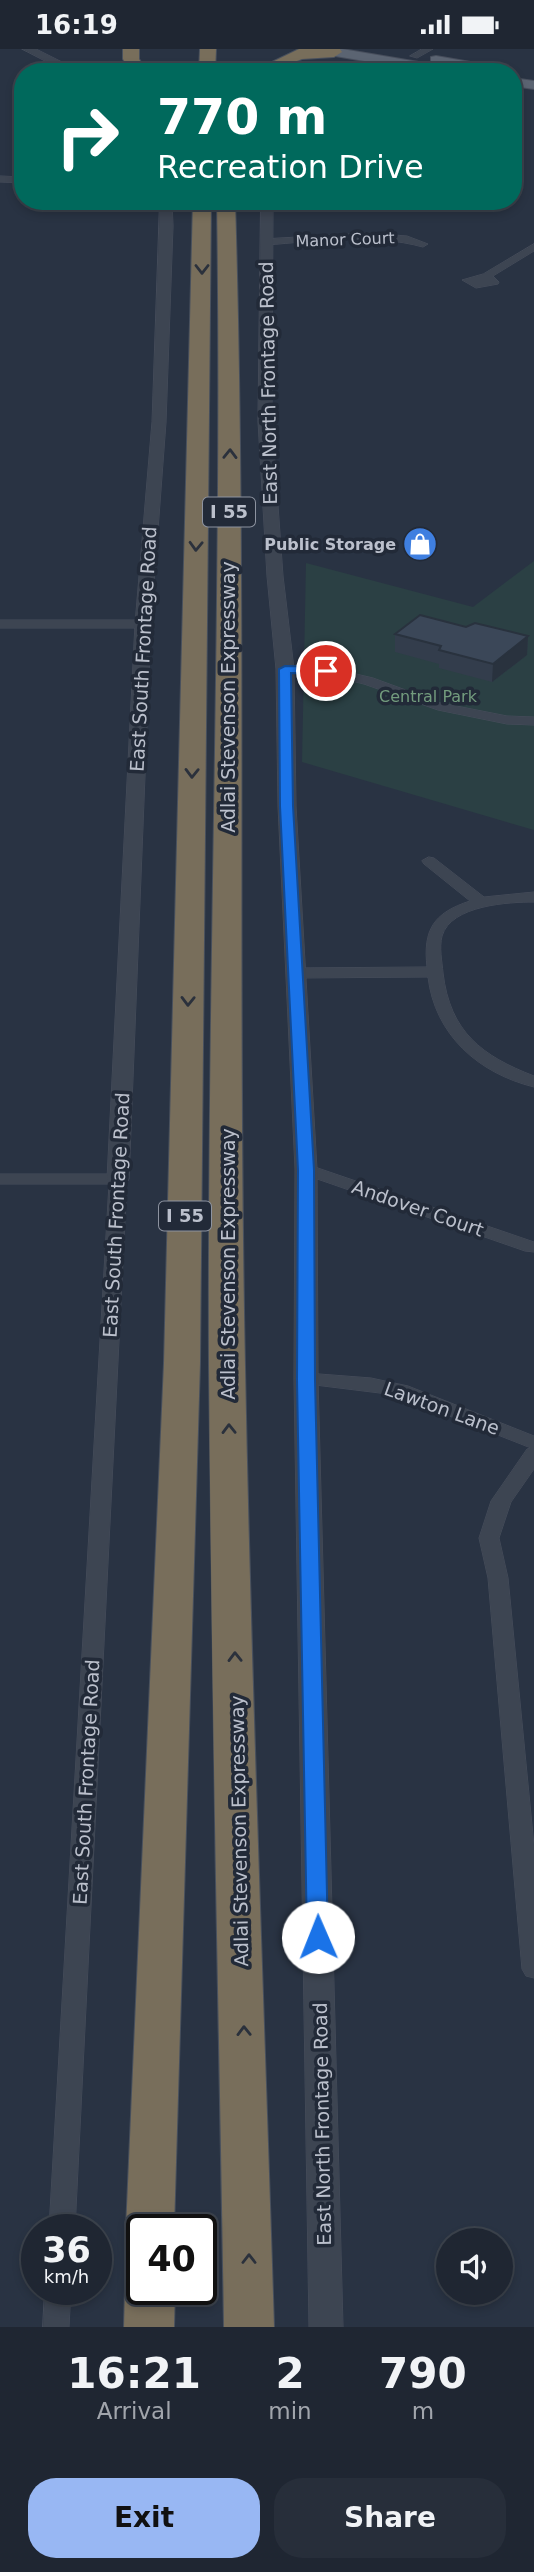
<!DOCTYPE html>
<html lang="en">
<head>
<meta charset="utf-8">
<style>
  body { margin:0; font-family:"DejaVu Sans",sans-serif; background:#272e3a; color:#f1f3f6; height:100vh; display:flex; flex-direction:column; font-size:26px; white-space:nowrap }
  * { box-sizing:border-box; margin:0 }
  p { font-size:23px; color:#a1a5ac }
  .icon { flex:none; width:38px; height:38px; fill:none; stroke:currentColor; stroke-width:2; stroke-linecap:round; stroke-linejoin:round }
  .map { position:relative; height:2278px; overflow:hidden }
  .details { display:flex; flex-direction:column; background:#1f2632; flex:1 }
  .details>* { flex:none }
  .hud { position:absolute; left:14px; top:14px; width:508px; height:147px; border-radius:28px; box-shadow:0 4px 10px #0003,0 0 0 2px #3c434d; background:#00695c; color:#fff; overflow:hidden }
  .controls { position:absolute; left:436px; top:2179px; display:grid; gap:14px }
  .controls a { display:grid; place-items:center; width:77px; height:77px; border-radius:50%; background:#1f2632; box-shadow:0 4px 10px #0003,0 0 0 2px #3c434d; font-size:35px }
  .speed { position:absolute; left:21px; top:2165px; display:flex; gap:14px; font-size:35px; font-weight:700; text-align:center }
  .speed>* { display:grid; place-content:center; width:91px; height:91px; border-radius:50%; background:#1f2632; box-shadow:0 4px 10px #0003,0 0 0 2px #3c434d; line-height:1 }
  .speed small { font-size:18px; font-weight:400 }
  .speed .limit { border:4px solid #111; border-radius:10px; background:#fff; color:#111 }
  .pin { position:absolute; display:grid; place-items:center; width:60px; height:60px; color:#fff; margin:-30px; border:4px solid #fff; border-radius:50%; box-shadow:0 2px 7px #0007 }
  .me { position:absolute; width:77px; margin:-38px; rotate:359deg; stroke-linejoin:round; filter:drop-shadow(0 0 5px #0008) }
  .turn { display:flex; align-items:center; gap:24px; height:147px; padding:0 28px; font-size:32px }
  .turn .icon { width:91px; height:91px; stroke-width:2.5 }
  .turn b { display:block; font-size:49px; line-height:60px }
  .eta { display:flex; justify-content:space-evenly; align-items:center; height:119px; text-align:center }
  .eta b { font-size:42px; font-weight:800; line-height:49px }
  .action { display:flex; gap:14px; margin-top:auto; padding:14px 28px }
  .action a { flex:1; height:80px; border-radius:28px; background:#98b7f3; color:#111; font-size:28px; font-weight:800; line-height:80px; text-align:center }
  .action a+a { background:#272e3a; color:#f1f3f6 }
  .status { display:flex; justify-content:space-between; align-items:center; height:49px; padding:0 35px; background:#1f2632; direction:ltr }
  .status svg { height:19px; fill:currentColor }
  .map>svg:first-child { display:block }
  .green { fill:#2b4044 }
  .lines { fill:none; stroke-linecap:round; stroke-linejoin:round }
  .minor-casing { stroke:#474e5c; stroke-width:1 }
  .tertiary-casing { stroke:#474e5c; stroke-width:1 }
  .primary-casing { stroke:#474e5c; stroke-width:2 }
  .motorway-casing { stroke:#48505d; stroke-width:2 }
  .minor { fill:#3d4552; fill-rule:evenodd }
  .tertiary { fill:#3d4552; fill-rule:evenodd }
  .primary { fill:#5b6472; fill-rule:evenodd }
  .motorway { fill:#786e5b; fill-rule:evenodd }
  .wall { fill:#333d4c }
  .shaded-wall { fill:#29323e }
  .building { fill:#3b4758; stroke:#29323e; stroke-width:2 }
  .oneway { stroke:#2b313c }
  .route { fill:#1a73e8; stroke:#114b97; stroke-width:2 }
  .labels { text-anchor:middle; stroke-width:7; stroke-linejoin:round; paint-order:stroke }
  .far-street-label { font-size:16px; fill:#bbc0cc; stroke:#222a38 }
  .far-poi-label { font-size:16px; font-weight:bold; fill:#bbc0cc; stroke:#222a38; text-anchor:end }
  .far-park-label { font-size:16px; fill:#739c7e; stroke:#222a38 }
  .shield { fill:#222a38; stroke:#8d93a0; stroke-width:2 }
  .shield-label { font-size:18px; font-weight:bold; fill:#bbc0cc }
  .street-label { font-size:19px; fill:#bbc0cc; stroke:#222a38 }
</style>
</head>
<body>
<div class="status"><b>16:19</b><svg viewBox="0 0 49 12"><path d="M0 12V9h3v3zM5 12V6h3v6zM10 12V3h3v9zM15 12V0h3v12zM26 1h20v11H26zM47 4h2v5h-2z"/></svg></div>
<div class="map">
<svg width="534" height="2278" viewBox="0 0 534 2278">
  <rect width="100%" height="100%" fill="#293343"/>
  <polygon class="green" points="534,512 534,781 302,713 306,514 473,558"/>
  <g class="lines">
    <g class="minor-casing">
      <g id="minor">
        <polygon points="422,0 433,0 417,9 410,7"/>
        <polygon points="0,127 23,128 23,134 0,133"/>
        <path d="M368 184 407 187 428 195 423 198C371 184 319 192 266 196L261 193 266 190Z"/>
        <polygon points="534,195 534,202 493,227 499,233 498,235 476,239 462,231 483,225"/>
        <polygon points="0,571 143,571 150,575 143,579 0,579"/>
        <polygon points="285,616 326,618 373,629 441,654 507,667 534,668 534,676 507,675 438,661 364,635 326,626 280,623 280,617"/>
        <path d="M429 808 434 809 484 848 534 843V853C509 853 451 856 442 887 439 899 442 912 443 924 450 983 482 1007 534 1027V1038C478 1024 435 986 428 928L294 929 286 924 294 919 427 918C423 881 433 864 470 852L424 815 422 812Z"/>
        <polygon points="306,1115 534,1193 534,1203 525,1202 300,1124 297,1120"/>
        <polygon points="0,1125 118,1125 127,1130 75,2180 49,2180 109,1135 0,1135"/>
        <polygon points="306,1324 371,1329 408,1337 534,1387 534,1420 511,1453 499,1489 508,1529 534,1797 534,1929 526,1927 522,1920 488,1529 479,1489 491,1452 527,1400 531,1399 396,1346 299,1334 296,1330 299,1326"/>
        <polygon points="45,2240 71,2240 69,2278 43,2278"/>
      </g>
    </g>
    <g class="tertiary-casing">
      <g id="tertiary">
        <polygon points="22,0 36,0 82,23 67,23"/>
        <polygon points="397,12 407,14 391,23 377,23"/>
        <polygon points="160,152 172,152 173,177 166,373 151,575 129,1130 126,1135 110,1135 107,1130 135,575 152,373"/>
        <polygon points="261,152 273,152 272,372 283,527 294,620 296,757 317,1120 318,1330 343,2278 309,2278 294,1330 295,1120 278,757 276,620 267,527 258,372"/>
      </g>
    </g>
    <g class="primary-casing">
      <g id="primary">
        <polygon points="311,0 342,0 454,19 461,23 428,23 318,4"/>
        <polygon points="436,7 505,19 512,23 480,23 431,14 431,8"/>
        <polygon points="513,29 534,32 534,40 513,37"/>
      </g>
    </g>
    <g class="motorway-casing">
      <g id="motorway">
        <polygon points="123,0 139,0 139,10 147,23 131,23 123,10"/>
        <polygon points="200,0 216,0 215,23 199,23"/>
        <polygon points="299,0 340,0 342,3 334,8 302,10 274,21 266,16"/>
        <polygon points="193,152 211,152 200,1314 174,2180 142,2180 142,2198 133,2195 126,2180 164,1314"/>
        <path d="M217 152H235C247 540 237 929 245 1317 251 1637 264 1958 274 2278H224C219 1958 211 1637 209 1317 207 928 223 540 217 152Z"/>
        <polygon points="142,2221 142,2240 175,2240 174,2278 124,2278 125,2240 132,2224"/>
      </g>
    </g>
    <use href="#minor" class="minor"/>
    <use href="#tertiary" class="tertiary"/>
    <use href="#primary" class="primary"/>
    <use href="#motorway" class="motorway"/>
  </g>
  <polygon class="wall" points="466,578 528,587 527,606 492,633 439,619 439,615 395,603 395,585"/>
  <polygon class="shaded-wall" points="528,587 527,606 492,633 493,615"/>
  <polygon class="building" points="420,566 466,578 475,574 528,587 493,615 439,601 441,597 395,585"/>
  <defs><path id="oneway-chevron" d="M-2-3.5L2.5 0L-2 3.5" fill="none" stroke-width="1.6" stroke-linecap="round" stroke-linejoin="round" transform="scale(1.75)"/></defs>
  <g class="oneway">
    <use href="#oneway-chevron" transform="translate(202 220) rotate(90)"/>
    <use href="#oneway-chevron" transform="translate(230 405) rotate(-89)"/>
    <use href="#oneway-chevron" transform="translate(196 497) rotate(92)"/>
    <use href="#oneway-chevron" transform="translate(192 724) rotate(91)"/>
    <use href="#oneway-chevron" transform="translate(188 952) rotate(91)"/>
    <use href="#oneway-chevron" transform="translate(229 1380) rotate(-91)"/>
    <use href="#oneway-chevron" transform="translate(235 1608) rotate(-91)"/>
    <use href="#oneway-chevron" transform="translate(244 1982) rotate(-91)"/>
    <use href="#oneway-chevron" transform="translate(249 2210) rotate(-90)"/>
  </g>
  <polygon class="route" points="285,617 326,618 332,622 326,625 291,624 293,757 314,1121 315,1331 328,1888 325,1894 318,1896 310,1894 307,1888 297,1331 298,1121 280,757 279,620"/>
  <defs>
    <g id="shop-disc" transform="scale(1.75)"><circle r="9.5" fill="#3f7fe0" stroke="#222a38"/><path d="M-5-2.5h2.3a2.7 3.5 0 0 1 5.4 0H5L5.5 6h-11ZM-1.5-2.5h3a1.5 2.3 0 0 0-3 0Z" fill="#fff"/></g>
  </defs>
  <g fill-rule="evenodd">
    <use href="#shop-disc" x="420" y="495"/>
  </g>
  <g class="labels">
    <g class="far-street-label">
      <text transform="translate(345 190) rotate(-2)" y="6">Manor Court</text>
    </g>
    <g class="far-poi-label">
      <text x="396" y="501">Public Storage</text>
    </g>
    <g class="far-park-label">
      <text x="428" y="653">Central Park</text>
    </g>
    <g class="shield">
      <rect x="203" y="448.5" width="52" height="29" rx="5"/>
      <rect x="159" y="1152.5" width="52" height="29" rx="5"/>
    </g>
    <g class="shield-label">
      <text x="229" y="469">I 55</text>
      <text x="185" y="1173">I 55</text>
    </g>
    <g class="street-label">
      <text transform="translate(268 334) rotate(-91)" y="7">East North Frontage Road</text>
      <text transform="translate(143 600) rotate(-87)" y="7">East South Frontage Road</text>
      <text transform="translate(228 648) rotate(-90)" y="7">Adlai Stevenson Expressway</text>
      <text transform="translate(418 1159) rotate(19)" y="7">Andover Court</text>
      <text transform="translate(116 1166) rotate(-87)" y="7">East South Frontage Road</text>
      <text transform="translate(228 1215) rotate(-90)" y="7">Adlai Stevenson Expressway</text>
      <text transform="translate(442 1359) rotate(20)" y="7">Lawton Lane</text>
      <text transform="translate(86 1733) rotate(-87)" y="7">East South Frontage Road</text>
      <text transform="translate(239 1782) rotate(-91)" y="7">Adlai Stevenson Expressway</text>
      <text transform="translate(322 2075) rotate(-91)" y="7">East North Frontage Road</text>
    </g>
  </g>
</svg>
<div class="controls">
<a><svg class="icon" aria-label="sound" viewBox="0 0 24 24"><path d="M4 9h4l5-4v14l-5-4H4zM17 9q2 3 0 6"/></svg></a>
</div>
<div class="speed"><div>36<small>km/h</small></div><div class="limit">40</div></div>
<div class="pin" style="left:326px;top:622px;background:#d93025"><svg class="icon" aria-label="arrive" viewBox="0 0 24 24"><path d="M6 21V4h12l-3 4 3 4H6"/></svg></div>
<svg class="me" style="left:318px;top:1888px" viewBox="-20 -20 40 40"><circle r="19" fill="#fff"/><path d="M0-13L10 11 0 6-10 11z" fill="#1a73e8"/></svg>
<div class="hud">
<div class="turn"><svg class="icon" aria-label="right" viewBox="0 0 24 24"><path d="M7 20v-9h11M14 6l5 5-5 5"/></svg><div><b>770 m</b>Recreation Drive</div></div>
</div>
</div>
<section class="details">
<div class="eta">
<div><b>16:21</b><p>Arrival</p></div>
<div><b>2</b><p>min</p></div>
<div><b>790</b><p>m</p></div>
</div>
<div class="action"><a>Exit</a><a>Share</a></div>
</section>
</body>
</html>
